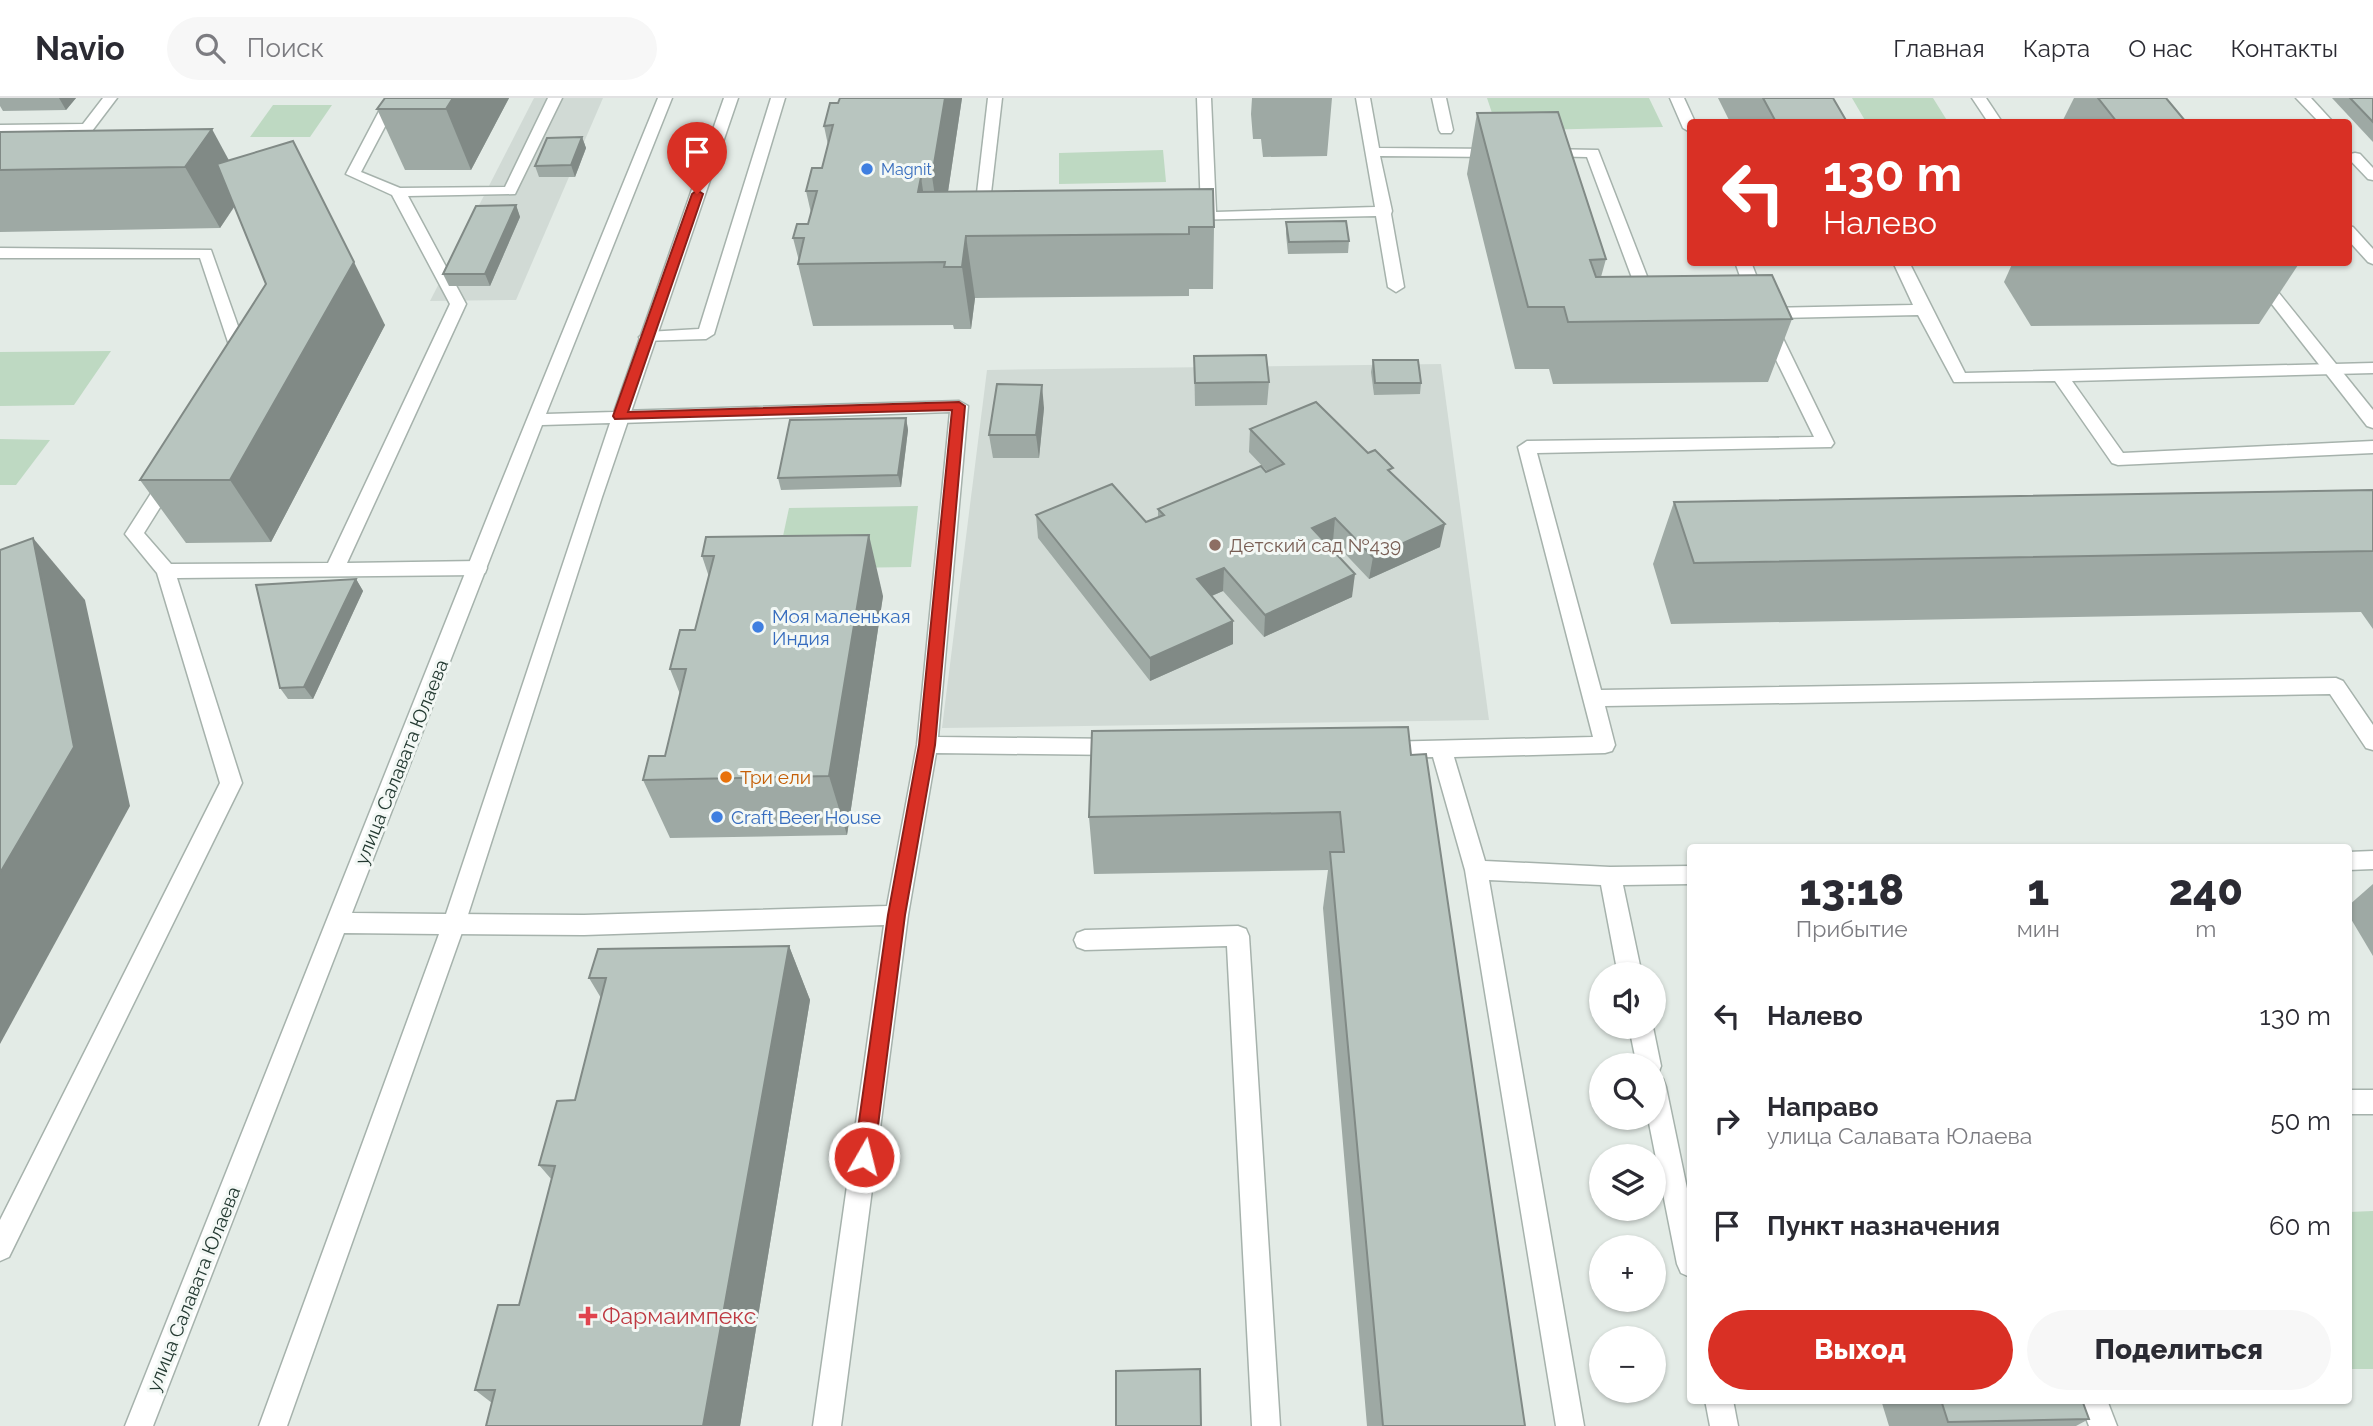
<!DOCTYPE html>
<html lang="ru">
<head>
<meta charset="utf-8">
<style>
  body { margin:0; font-family:Raleway,sans-serif; background:#f7f7f7; color:#2b2b33; height:100vh; display:flex; flex-direction:column; font-size:26px; white-space:nowrap }
  * { box-sizing:border-box; margin:0 }
  p { font-size:23px; color:#7c7c81 }
  .icon { flex:none; width:38px; height:38px; fill:none; stroke:currentColor; stroke-width:2; stroke-linecap:round; stroke-linejoin:round }
  .map { position:relative; flex:1; overflow:hidden }
  .details { position:absolute; left:1687px; top:746px; width:665px; height:560px; display:flex; flex-direction:column; background:#fff; border-radius:7px; box-shadow:0 2px 5px #0004 }
  .details>* { flex:none }
  .top-card { position:absolute; left:1687px; top:21px; width:665px; height:147px; border-radius:7px; box-shadow:0 2px 5px #0004; background:#d93025; color:#fff; overflow:hidden }
  .tools { position:absolute; left:1589px; top:864px; display:grid; gap:14px }
  .tools a { display:grid; place-items:center; width:77px; height:77px; border-radius:50%; background:#fff; box-shadow:0 2px 5px #0004; font-size:35px }
  .pin { position:absolute; display:grid; place-items:center; width:60px; height:60px; color:#fff; margin:-72px -30px; border-radius:50% 50% 50% 0; rotate:-45deg; box-shadow:0 0 7px #0007 }
  .pin .icon { rotate:45deg }
  .me { position:absolute; width:77px; margin:-38px; rotate:8deg; stroke-linejoin:round; filter:drop-shadow(0 0 5px #0008) }
  .turn { display:flex; align-items:center; gap:24px; height:147px; padding:0 21px; font-size:32px }
  .turn .icon { width:91px; height:91px; stroke-width:2.5 }
  .turn b { display:block; font-size:49px; line-height:60px }
  .eta { display:flex; justify-content:space-evenly; align-items:center; height:119px; text-align:center }
  .eta b { font-size:42px; font-weight:800; line-height:49px }
  .primary-button { display:flex; gap:14px; margin-top:auto; padding:14px 21px }
  .primary-button a { flex:1; height:80px; border-radius:42px; background:#d93025; color:#fff; font-size:28px; font-weight:800; line-height:80px; text-align:center }
  .primary-button a+a { background:#f7f7f7; color:#2b2b33 }
  ul { padding:0; list-style:none }
  li { display:flex; align-items:center; gap:21px; height:105px; padding:0 21px }
  li div { flex:1 }
  li b { display:block; font-size:26px }
  li em { font-style:normal }
  header { display:flex; align-items:center; gap:42px; box-sizing:border-box; height:98px; padding:0 35px; background:#fff; border-bottom:2px solid #e1e1e2 }
  header strong { font-size:33px }
  nav { display:flex; gap:38px; margin-inline-start:auto; font-size:24px }
  .search { width:490px; height:63px; background:#f7f7f7; display:flex; align-items:center; gap:18px; box-sizing:border-box; padding:0 24px; border-radius:38px; color:#7c7c81; font-size:26px }
  .map>svg:first-child { display:block }
  .built { fill:#d1dad5 }
  .green { fill:#bed9c2 }
  .lines { fill:none; stroke-linecap:round; stroke-linejoin:round }
  .service-casing { stroke:#a6b2ac; stroke-width:3 }
  .minor-casing { stroke:#a6b2ac; stroke-width:3 }
  .tertiary-casing { stroke:#a6b2ac; stroke-width:3 }
  .service { fill:#fff; fill-rule:evenodd }
  .minor { fill:#fff; fill-rule:evenodd }
  .tertiary { fill:#fff; fill-rule:evenodd }
  .wall { fill:#9ea9a4 }
  .shaded-wall { fill:#818a86 }
  .building { fill:#b8c5bf; stroke:#818a86; stroke-width:2 }
  .route { fill:#d93025; stroke:#8d1f18; stroke-width:2 }
  .shop-dot { fill:#3f7fe0; stroke:#f3f8f5; stroke-width:2.5 }
  .education-dot { fill:#8d6e63; stroke:#f3f8f5; stroke-width:2.5 }
  .food-dot { fill:#e8710a; stroke:#f3f8f5; stroke-width:2.5 }
  .health-dot { fill:#e0444e; stroke:#f3f8f5; stroke-width:2.5 }
  .labels { text-anchor:middle; stroke-width:6; stroke-linejoin:round; paint-order:stroke }
  .far-shop-label { font-size:16px; fill:#366cbe; stroke:#f3f8f5; text-anchor:start }
  .education-label { font-size:19px; fill:#785e54; stroke:#f3f8f5; text-anchor:start }
  .shop-label { font-size:19px; fill:#366cbe; stroke:#f3f8f5; text-anchor:start }
  .street-label { font-size:19px; fill:#243a32; stroke:#f3f8f5 }
  .food-label { font-size:19px; fill:#c56008; stroke:#f3f8f5; text-anchor:start }
  .near-health-label { font-size:23px; fill:#be3a42; stroke:#f3f8f5; text-anchor:start }
</style>
</head>
<body>
<header>
<strong>Navio</strong>
<div class="search"><svg class="icon" aria-label="search" viewBox="0 0 24 24"><circle cx="10" cy="10" r="6"/><path d="M15 15l6 6"/></svg>Поиск</div>
<nav><a>Главная</a><a>Карта</a><a>О нас</a><a>Контакты</a></nav>
</header>
<div class="map">
<svg width="2373" height="1328" viewBox="0 0 2373 1328">
  <rect width="100%" height="100%" fill="#e3ebe6"/>
  <g class="built">
    <polygon points="534,0 603,0 516,202 430,203"/>
    <polygon points="1441,266 1489,622 942,630 987,272"/>
  </g>
  <g class="green">
    <polygon points="1487,0 1649,0 1663,29 1498,33"/>
    <polygon points="1852,0 1933,0 1948,24 1866,24"/>
    <polygon points="273,7 332,7 310,39 250,39"/>
    <polygon points="1163,52 1166,84 1059,86 1059,55"/>
    <polygon points="111,253 74,307 0,308 0,254"/>
    <polygon points="0,341 50,342 16,387 0,387"/>
    <polygon points="918,408 911,469 776,471 789,410"/>
    <polygon points="2373,1113 2373,1271 2349,1271 2349,1114"/>
  </g>
  <g class="lines">
    <g class="service-casing">
      <g id="service">
        <polygon points="103,0 117,0 92,33 0,35 0,27 83,26"/>
        <polygon points="386,0 400,0 361,74 400,90 505,89 548,0 562,0 515,96 408,98 466,206 347,465 478,463 485,465 487,470 485,475 478,477 177,480 242,685 9,1159 0,1163 0,1122 220,685 157,475 125,436 164,375 170,373 179,379 144,435 171,466 328,465 450,206 392,97 346,76"/>
        <polygon points="771,0 785,0 714,236 706,241 641,243 639,239 647,234 699,231"/>
        <polygon points="988,0 1002,0 988,121 981,125 974,121"/>
        <polygon points="1197,0 1211,0 1216,114 1375,109 1356,0 1370,0 1379,50 1497,51 1504,55 1497,59 1380,58 1392,113 1391,116 1404,189 1396,194 1388,189 1376,118 1182,122 1180,119 1182,116 1201,114"/>
        <polygon points="1432,0 1446,0 1453,32 1451,35 1441,35 1439,32"/>
        <polygon points="1670,0 1684,0 1695,24 1690,24 1690,34 1683,30"/>
        <polygon points="1972,0 1986,0 2002,24 1988,24"/>
        <polygon points="2296,0 2311,0 2333,24 2319,24"/>
        <polygon points="1543,51 1598,52 1657,204 1655,207 1649,209 1641,204 1587,59 1538,58 1536,55"/>
        <polygon points="2355,55 2360,56 2373,70 2373,82 2368,81 2348,60 2350,56"/>
        <polygon points="2348,128 2353,129 2373,151 2373,166 2368,164 2348,142"/>
        <polygon points="0,150 211,152 250,262 242,267 234,262 200,160 0,160"/>
        <polygon points="1735,164 1751,164 1769,210 1913,207 1893,164 1909,164 1965,275 2373,265 2373,275 2072,283 2123,355 2373,343 2373,355 2118,367 2112,365 2055,283 1954,284 1918,217 1773,220 1834,345 1831,349 1537,355 1601,592 2336,580 2343,583 2373,627 2373,652 2366,650 2330,596 1605,608 1615,647 1612,653 1605,655 1454,659 1485,763 1610,769 1690,768 1690,786 1623,787 1642,877 1618,877 1601,787 1489,782 1584,1328 1556,1328 1465,772 1433,659 1382,660 1375,658 1372,652 1375,646 1382,644 1593,639 1518,349 1527,343 1814,339 1753,215"/>
        <polygon points="959,303 968,308 938,639 1119,641 1126,643 1129,649 1126,655 1119,657 936,655 908,817 841,1328 813,1328 884,827 584,837 454,836 446,833 443,826 446,819 454,816 584,817 887,808 917,647 950,314 620,325 611,319 620,313"/>
        <polygon points="2373,753 2373,771 2348,772 2348,754"/>
        <polygon points="1238,828 1246,831 1249,838 1280,1328 1252,1328 1227,848 1085,852 1077,849 1074,842 1077,835 1085,832"/>
        <polygon points="1629,929 1653,929 1661,968 1658,976 1654,977 1654,968 1637,968"/>
        <polygon points="1654,978 1663,981 1666,989 1690,1105 1690,1179 1681,1175 1677,1166 1648,1020 1654,1020"/>
        <rect x="2348" y="992" width="25" height="24"/>
        <polygon points="1705,1302 1733,1302 1738,1328 1710,1328"/>
        <polygon points="2079,1302 2107,1302 2117,1328 2089,1328"/>
      </g>
    </g>
    <g class="minor-casing">
      <polygon id="minor" points="2239,164 2254,164 2373,312 2373,330 2367,328"/>
    </g>
    <g class="tertiary-casing">
      <path id="tertiary" d="M658 0H672L546 316 614 314 724 0H738L602 399 465 826 287 1328H259L439 836 344 835 153 1328H125L495 400ZM610 325 446 816 352 815 542 327Z"/>
    </g>
    <use href="#service" class="service"/>
    <use href="#minor" class="minor"/>
    <use href="#tertiary" class="tertiary"/>
  </g>
  <g class="wall">
    <polygon points="0,0 76,0 66,12 3,13 0,8"/>
    <polygon points="509,0 471,72 405,72 377,11"/>
    <polygon points="840,0 962,0 948,94 1214,129 1213,191 1189,191 1189,198 975,200 971,231 954,231 953,227 813,228 798,166 799,163 793,140 808,126 811,115 806,93 822,70 828,47 824,28 838,5"/>
    <polygon points="1252,0 1332,0 1327,58 1263,59 1261,41 1253,41 1251,16"/>
    <polygon points="1718,0 1833,0 1847,24 1741,24 1742,22 1729,22"/>
    <polygon points="2074,0 2166,0 2186,24 2062,24"/>
    <polygon points="2332,0 2373,0 2373,44"/>
    <polygon points="1477,15 1606,161 1601,179 1792,221 1768,284 1553,286 1549,271 1515,271 1467,76"/>
    <polygon points="0,34 229,63 385,227 271,444 186,445 140,382 266,186 235,108 220,130 0,134"/>
    <polygon points="582,39 586,50 575,79 539,79 535,68"/>
    <polygon points="516,107 520,119 490,188 449,188 443,176"/>
    <polygon points="1286,124 1349,143 1348,155 1288,156 1286,136"/>
    <polygon points="1793,164 1868,164 1867,167 1794,168"/>
    <polygon points="2013,164 2300,164 2259,226 2031,228 2004,184"/>
    <polygon points="1194,258 1269,284 1267,307 1195,308"/>
    <polygon points="1373,262 1421,285 1420,296 1374,297 1371,274"/>
    <polygon points="1044,310 1039,360 993,360 989,337"/>
    <polygon points="906,320 908,332 901,389 781,392 778,380"/>
    <polygon points="1250,331 1368,355 1392,376 1440,449 1369,481 1333,443 1326,446 1352,499 1264,539 1223,493 1212,498 1233,523 1233,546 1150,583 1038,440 1036,417 1146,424 1158,419 1158,411 1267,373 1249,354"/>
    <polygon points="2373,392 2373,531 2361,514 1671,526 1653,466 1674,404"/>
    <polygon points="706,439 883,498 847,737 670,740 643,682 665,658 680,596 670,571 695,532 709,479 702,458"/>
    <polygon points="356,481 363,493 313,601 288,601 280,590"/>
    <polygon points="1411,657 1525,1328 1367,1328 1323,810 1328,772 1094,776 1089,719"/>
    <polygon points="2373,786 2373,858 2348,816 2348,808"/>
    <polygon points="789,848 810,902 740,1328 486,1328 492,1305 475,1292 519,1207 552,1082 539,1067 575,1002 601,900 589,880"/>
    <polygon points="1881,1302 2082,1302 2089,1321 2076,1328 1889,1328"/>
  </g>
  <g class="shaded-wall">
    <polygon points="59,0 76,0 66,12"/>
    <polygon points="453,0 509,0 471,72 446,11"/>
    <polygon points="945,0 962,0 941,140 932,78"/>
    <polygon points="212,31 245,92 220,130 185,69"/>
    <polygon points="582,39 586,50 575,79 571,67"/>
    <polygon points="921,79 930,140 918,94"/>
    <polygon points="516,107 520,119 490,188 485,176"/>
    <polygon points="966,138 975,200 971,231 962,169"/>
    <polygon points="354,164 385,227 271,444 230,382"/>
    <polygon points="1042,287 1044,310 1039,360 1036,337"/>
    <polygon points="906,320 908,332 901,389 898,377"/>
    <polygon points="1335,420 1333,443 1310,453 1312,430"/>
    <polygon points="1445,426 1440,449 1369,481 1373,459"/>
    <polygon points="869,437 883,498 847,737 829,678"/>
    <polygon points="33,440 85,502 130,708 0,946 0,775"/>
    <polygon points="1224,470 1223,493 1197,504 1197,481"/>
    <polygon points="1355,476 1352,499 1264,539 1265,517"/>
    <polygon points="356,481 363,493 313,601 304,589"/>
    <polygon points="1233,523 1233,546 1150,583 1150,560"/>
    <polygon points="789,848 810,902 740,1328 703,1328"/>
  </g>
  <g class="building">
    <polygon points="385,0 453,0 446,11 377,11"/>
    <polygon points="840,0 945,0 932,78 921,79 918,94 1213,91 1214,129 1189,129 1189,136 966,138 962,169 944,169 945,164 798,166 804,140 793,140 797,126 808,126 817,93 806,93 812,70 822,70 833,27 824,28 830,5 838,5"/>
    <polygon points="1763,0 1833,0 1847,24 1776,24"/>
    <polygon points="2098,0 2166,0 2186,24 2117,24"/>
    <polygon points="2350,0 2373,0 2373,24"/>
    <polygon points="1558,14 1606,161 1590,162 1596,179 1772,177 1792,221 1568,224 1564,209 1528,209 1477,15"/>
    <polygon points="212,31 185,69 0,72 0,34"/>
    <polygon points="582,39 571,67 535,68 547,40"/>
    <polygon points="293,43 354,164 230,382 140,382 266,186 217,66"/>
    <polygon points="516,107 485,176 443,176 476,108"/>
    <polygon points="1346,123 1349,143 1289,144 1286,124"/>
    <polygon points="2063,164 2190,164 2064,166"/>
    <polygon points="1266,257 1269,284 1195,285 1194,258"/>
    <polygon points="1373,262 1418,262 1421,285 1375,285"/>
    <polygon points="997,286 1042,287 1036,337 989,337"/>
    <polygon points="1316,304 1368,355 1375,352 1393,370 1388,372 1445,426 1373,459 1335,420 1312,430 1355,476 1265,517 1224,470 1197,481 1233,523 1150,560 1036,417 1112,386 1146,424 1164,417 1158,411 1261,368 1266,374 1284,366 1250,331"/>
    <polygon points="906,320 898,377 778,380 790,322"/>
    <polygon points="2373,392 2373,453 1694,465 1674,404"/>
    <polygon points="869,437 829,678 643,682 649,658 665,658 686,571 670,571 680,532 695,532 714,458 702,458 706,439"/>
    <polygon points="33,440 74,649 0,775 0,452"/>
    <polygon points="356,481 304,589 280,590 256,487"/>
    <polygon points="1408,629 1411,657 1426,656 1525,1328 1383,1328 1330,754 1344,754 1340,714 1089,719 1092,633"/>
    <polygon points="789,848 703,1328 486,1328 495,1292 475,1292 498,1207 519,1207 555,1068 539,1067 557,1003 575,1002 606,880 589,880 598,851"/>
    <polygon points="1200,1271 1201,1328 1116,1328 1116,1273"/>
    <polygon points="1941,1302 2082,1302 2089,1321 1948,1324"/>
  </g>
  <polygon class="route" points="697,92 703,96 628,314 959,304 965,308 935,647 905,817 874,1059 871,1065 864,1068 857,1065 854,1059 888,817 919,647 952,312 615,321 613,318 692,96"/>
  <g class="shop-dot">
    <circle cx="867" cy="71" r="7"/>
    <circle cx="758" cy="529" r="7"/>
    <circle cx="717" cy="719" r="7"/>
  </g>
  <circle class="education-dot" cx="1215" cy="447" r="7"/>
  <circle class="food-dot" cx="726" cy="679" r="7"/>
  <path class="health-dot" d="M584.5 1207.5h7v7h7v7h-7v7h-7v-7h-7v-7h7z"/>
  <g class="labels">
    <g class="far-shop-label">
      <text x="881" y="77">Magnit</text>
    </g>
    <g class="education-label">
      <text x="1229" y="454">Детский сад №439</text>
    </g>
    <g class="shop-label">
      <text x="772" y="525">Моя маленькая<tspan x="772" dy="22">Индия</tspan></text>
      <text x="731" y="726">Craft Beer House</text>
    </g>
    <g class="street-label">
      <text transform="translate(401 664) rotate(-68)" y="7">улица Салавата Юлаева</text>
      <text transform="translate(193 1191) rotate(-68)" y="7">улица Салавата Юлаева</text>
    </g>
    <g class="food-label">
      <text x="740" y="686">Три ели</text>
    </g>
    <g class="near-health-label">
      <text x="602" y="1226">Фармаимпекс</text>
    </g>
  </g>
</svg>
<div class="tools">
<a><svg class="icon" aria-label="sound" viewBox="0 0 24 24"><path d="M4 9h4l5-4v14l-5-4H4zM17 9q2 3 0 6"/></svg></a>
<a><svg class="icon" aria-label="search" viewBox="0 0 24 24"><circle cx="10" cy="10" r="6"/><path d="M15 15l6 6"/></svg></a>
<a><svg class="icon" aria-label="layers" viewBox="0 0 24 24"><path d="M12 4l9 5-9 5-9-5zM3 14l9 5 9-5"/></svg></a>
<a>+</a>
<a>−</a>
</div>
<div class="pin" style="left:697px;top:96px;background:#d93025"><svg class="icon" aria-label="arrive" viewBox="0 0 24 24"><path d="M6 21V4h12l-3 4 3 4H6"/></svg></div>
<svg class="me" style="left:864px;top:1059px" viewBox="-20 -20 40 40"><circle r="17" fill="#d93025" stroke="#fff" stroke-width="3"/><path d="M0-11L8 9 0 5-8 9z" fill="#fff"/></svg>
<div class="top-card">
<div class="turn"><svg class="icon" aria-label="left" viewBox="0 0 24 24"><path d="M17 20v-9H6M10 6l-5 5 5 5"/></svg><div><b>130 m</b>Налево</div></div>
</div>
<section class="details">
<div class="eta">
<div><b>13:18</b><p>Прибытие</p></div>
<div><b>1</b><p>мин</p></div>
<div><b>240</b><p>m</p></div>
</div>
<ul>
<li><svg class="icon" aria-label="left" viewBox="0 0 24 24"><path d="M17 20v-9H6M10 6l-5 5 5 5"/></svg><div><b>Налево</b></div><em>130 m</em></li>
<li><svg class="icon" aria-label="right" viewBox="0 0 24 24"><path d="M7 20v-9h11M14 6l5 5-5 5"/></svg><div><b>Направо</b><p>улица Салавата Юлаева</p></div><em>50 m</em></li>
<li><svg class="icon" aria-label="arrive" viewBox="0 0 24 24"><path d="M6 21V4h12l-3 4 3 4H6"/></svg><div><b>Пункт назначения</b></div><em>60 m</em></li>
</ul>
<div class="primary-button"><a>Выход</a><a>Поделиться</a></div>
</section>
</div>
</body>
</html>
